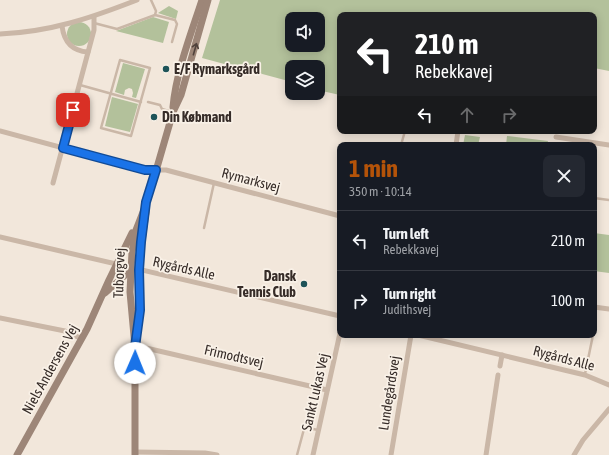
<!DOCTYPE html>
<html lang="en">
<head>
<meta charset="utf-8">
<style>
  body { margin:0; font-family:"Asap Condensed",sans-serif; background:#242831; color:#f1f3f6; height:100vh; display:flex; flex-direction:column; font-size:15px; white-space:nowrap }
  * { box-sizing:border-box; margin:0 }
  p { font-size:13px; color:#9ea1a6 }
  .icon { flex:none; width:22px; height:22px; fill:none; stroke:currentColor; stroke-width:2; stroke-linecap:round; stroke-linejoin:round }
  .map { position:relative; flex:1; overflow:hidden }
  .drawer { position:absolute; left:337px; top:142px; width:260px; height:196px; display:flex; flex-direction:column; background:#171b24; border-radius:8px; box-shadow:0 2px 10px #0003 }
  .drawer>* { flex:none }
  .top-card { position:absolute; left:337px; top:12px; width:260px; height:122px; border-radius:8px; box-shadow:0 2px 10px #0003; background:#202124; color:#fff; overflow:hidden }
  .fabs { position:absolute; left:285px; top:12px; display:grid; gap:8px }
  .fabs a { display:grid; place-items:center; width:40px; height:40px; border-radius:8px; background:#171b24; box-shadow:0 2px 10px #0003; font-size:20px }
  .pin { position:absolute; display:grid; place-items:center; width:34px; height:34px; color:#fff; margin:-17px; border-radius:8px; box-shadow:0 2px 6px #0006 }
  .me { position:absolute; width:44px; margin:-22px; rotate:1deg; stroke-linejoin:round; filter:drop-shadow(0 0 3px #0008) }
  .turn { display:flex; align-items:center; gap:14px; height:84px; padding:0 12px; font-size:18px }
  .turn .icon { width:52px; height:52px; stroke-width:2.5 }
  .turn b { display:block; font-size:28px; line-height:34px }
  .lanes { display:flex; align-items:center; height:38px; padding:0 12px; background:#0003; justify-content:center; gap:20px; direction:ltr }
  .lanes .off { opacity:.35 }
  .round { display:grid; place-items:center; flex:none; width:42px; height:42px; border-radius:8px; background:#242831 }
  .headline { display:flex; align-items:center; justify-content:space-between; height:68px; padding:0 12px }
  h1 { font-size:24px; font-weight:700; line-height:30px; color:#b45309 }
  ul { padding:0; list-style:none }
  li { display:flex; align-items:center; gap:12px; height:60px; padding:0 12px; border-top:1px solid #363941 }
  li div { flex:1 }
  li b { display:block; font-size:15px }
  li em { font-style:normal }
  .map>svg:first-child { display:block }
  .green { fill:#b3c19b; fill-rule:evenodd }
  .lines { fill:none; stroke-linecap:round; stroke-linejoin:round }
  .lane { stroke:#cab7a7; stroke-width:2.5 }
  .street { stroke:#cab7a7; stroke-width:5 }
  .secondary { stroke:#9d8678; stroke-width:7 }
  .oneway { stroke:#50423c }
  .route-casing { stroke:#114b97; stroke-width:10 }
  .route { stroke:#1a73e8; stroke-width:7 }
  .poi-dot { fill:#1d5358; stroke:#f9f1e7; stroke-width:1.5 }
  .labels { text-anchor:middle; stroke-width:3.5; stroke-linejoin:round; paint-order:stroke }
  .poi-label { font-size:14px; font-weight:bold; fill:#362c28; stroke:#f9f1e7; text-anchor:start }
  .street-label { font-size:14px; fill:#362c28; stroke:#f9f1e7 }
</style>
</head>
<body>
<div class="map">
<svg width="609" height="455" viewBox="0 0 609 455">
  <rect width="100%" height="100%" fill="#f2e7db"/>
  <g class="green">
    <path d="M220 0H609V71L594 68V15H340V95L322 91V90L318 89V67H292V82L202 58ZM292 19H318V45H292Z"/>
    <polygon points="169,6 178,11 176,19 158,13"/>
    <polygon points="153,17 169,22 163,43 116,31"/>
    <circle cx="79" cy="34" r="12"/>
    <polygon points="123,63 145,69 136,98 132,97 133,93 132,89 129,88 125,90 124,95 115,92"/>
    <polygon points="112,97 138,104 130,132 105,126"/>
    <polygon points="465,135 480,137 478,145 463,145"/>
    <polygon points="507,136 548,141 547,145 506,145"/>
    <polygon points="594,233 609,235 609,273 594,271"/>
  </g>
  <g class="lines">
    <g class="lane">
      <polyline points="151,0 156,11 155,15"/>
      <polyline points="94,23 117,29 155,15 175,20 177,24 172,42"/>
      <polygon points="120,60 150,68 131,136 101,128"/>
      <polyline points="80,85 141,102"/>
      <polyline points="148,102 160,105 162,109 172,112"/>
      <polyline points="401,145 405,131"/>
      <polyline points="594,198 609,200"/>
      <polyline points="204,228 214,183"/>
      <polyline points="585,374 593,335"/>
      <polyline points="297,455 304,429 308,428 318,430"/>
    </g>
    <g class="street">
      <path d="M62 26C64 42 72 51 88 52"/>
      <path d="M0 34C50 32 91 18 137 0"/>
      <polyline points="0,131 145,170 166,170 340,216"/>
      <polyline points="556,137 609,145"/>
      <polyline points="456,145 458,131"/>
      <polyline points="53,183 94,30 94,17"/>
      <polyline points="0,237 340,316"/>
      <polyline points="594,307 609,309"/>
      <polyline points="0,318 65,331 82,339"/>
      <polyline points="418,335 585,375 609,385"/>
      <polyline points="135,347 146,348 327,390"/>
      <polyline points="500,366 502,355"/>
      <polyline points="135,452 205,453 217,455"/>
      <polyline points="313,455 340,333"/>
      <polyline points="391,455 411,335"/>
      <polyline points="486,455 498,375"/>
      <polyline points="574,455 583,440 609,409"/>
    </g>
    <g class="secondary">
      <path d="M173 107C176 72 191 34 202 0"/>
      <polyline points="105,293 132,269"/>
      <polyline points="137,333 140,310 140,256 146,212"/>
      <polyline points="17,455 87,329 109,280 132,233"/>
      <polyline points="135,455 135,347 130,292 132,252 136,230 147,202 173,112 181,95 208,0"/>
    </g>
  </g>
  <defs><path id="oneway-shaft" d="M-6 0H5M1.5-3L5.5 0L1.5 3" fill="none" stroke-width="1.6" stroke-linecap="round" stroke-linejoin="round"/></defs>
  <use class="oneway" href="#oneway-shaft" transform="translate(195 49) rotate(-74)"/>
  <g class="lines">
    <g class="route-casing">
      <polyline id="route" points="73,110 63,148 145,170 156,170 146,202 141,242 139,270 140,310 135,347 135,363"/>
    </g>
    <use href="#route" class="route"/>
  </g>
  <g class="poi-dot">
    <circle cx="166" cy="69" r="4"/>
    <circle cx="154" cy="117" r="4"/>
    <circle cx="304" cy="284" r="4"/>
  </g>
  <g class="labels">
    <g class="poi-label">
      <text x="174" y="74">E/F Rymarksgård</text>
      <text x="162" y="122">Din Købmand</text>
      <text x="296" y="281" text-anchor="end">Dansk<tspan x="296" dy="16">Tennis Club</tspan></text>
    </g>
    <g class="street-label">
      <text transform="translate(251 180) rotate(15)" y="5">Rymarksvej</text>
      <text transform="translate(184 268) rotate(13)" y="5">Rygårds Alle</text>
      <text transform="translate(119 273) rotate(-88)" y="5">Tuborgvej</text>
      <text transform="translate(234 356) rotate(13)" y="5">Frimodtsvej</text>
      <text transform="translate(564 358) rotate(15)" y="5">Rygårds Alle</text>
      <text transform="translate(50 369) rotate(-61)" y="5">Niels Andersens Vej</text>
      <text transform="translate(315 392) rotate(-77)" y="5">Sankt Lukas Vej</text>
      <text transform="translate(389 393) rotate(-81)" y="5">Lundegårdsvej</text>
    </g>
  </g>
</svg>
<div class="fabs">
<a><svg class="icon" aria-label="sound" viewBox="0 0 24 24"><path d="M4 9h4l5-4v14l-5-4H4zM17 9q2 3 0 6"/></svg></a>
<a><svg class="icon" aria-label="layers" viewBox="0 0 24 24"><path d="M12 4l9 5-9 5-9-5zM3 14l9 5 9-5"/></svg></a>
</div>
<div class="pin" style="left:73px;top:110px;background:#d93025"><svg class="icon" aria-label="arrive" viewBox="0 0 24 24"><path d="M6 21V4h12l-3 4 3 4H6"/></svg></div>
<svg class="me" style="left:135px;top:363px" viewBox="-20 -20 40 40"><circle r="19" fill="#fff"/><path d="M0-13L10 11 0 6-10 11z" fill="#1a73e8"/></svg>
<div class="top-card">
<div class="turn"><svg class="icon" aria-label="left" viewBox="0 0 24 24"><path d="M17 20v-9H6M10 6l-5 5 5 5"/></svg><div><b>210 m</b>Rebekkavej</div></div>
<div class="lanes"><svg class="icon" aria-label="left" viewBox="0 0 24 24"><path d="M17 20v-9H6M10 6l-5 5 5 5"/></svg><svg class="icon off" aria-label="ahead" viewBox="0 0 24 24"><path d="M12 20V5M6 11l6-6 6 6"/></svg><svg class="icon off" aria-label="right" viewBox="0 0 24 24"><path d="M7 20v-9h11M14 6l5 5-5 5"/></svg></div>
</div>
<section class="drawer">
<div class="headline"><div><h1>1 min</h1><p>350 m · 10:14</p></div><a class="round"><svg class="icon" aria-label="close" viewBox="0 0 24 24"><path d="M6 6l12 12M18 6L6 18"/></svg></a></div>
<ul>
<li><svg class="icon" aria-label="left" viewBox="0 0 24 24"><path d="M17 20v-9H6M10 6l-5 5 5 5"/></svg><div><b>Turn left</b><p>Rebekkavej</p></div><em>210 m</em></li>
<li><svg class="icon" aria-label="right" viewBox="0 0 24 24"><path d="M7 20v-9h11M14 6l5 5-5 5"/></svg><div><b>Turn right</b><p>Judithsvej</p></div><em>100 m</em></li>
</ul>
</section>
</div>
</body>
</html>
